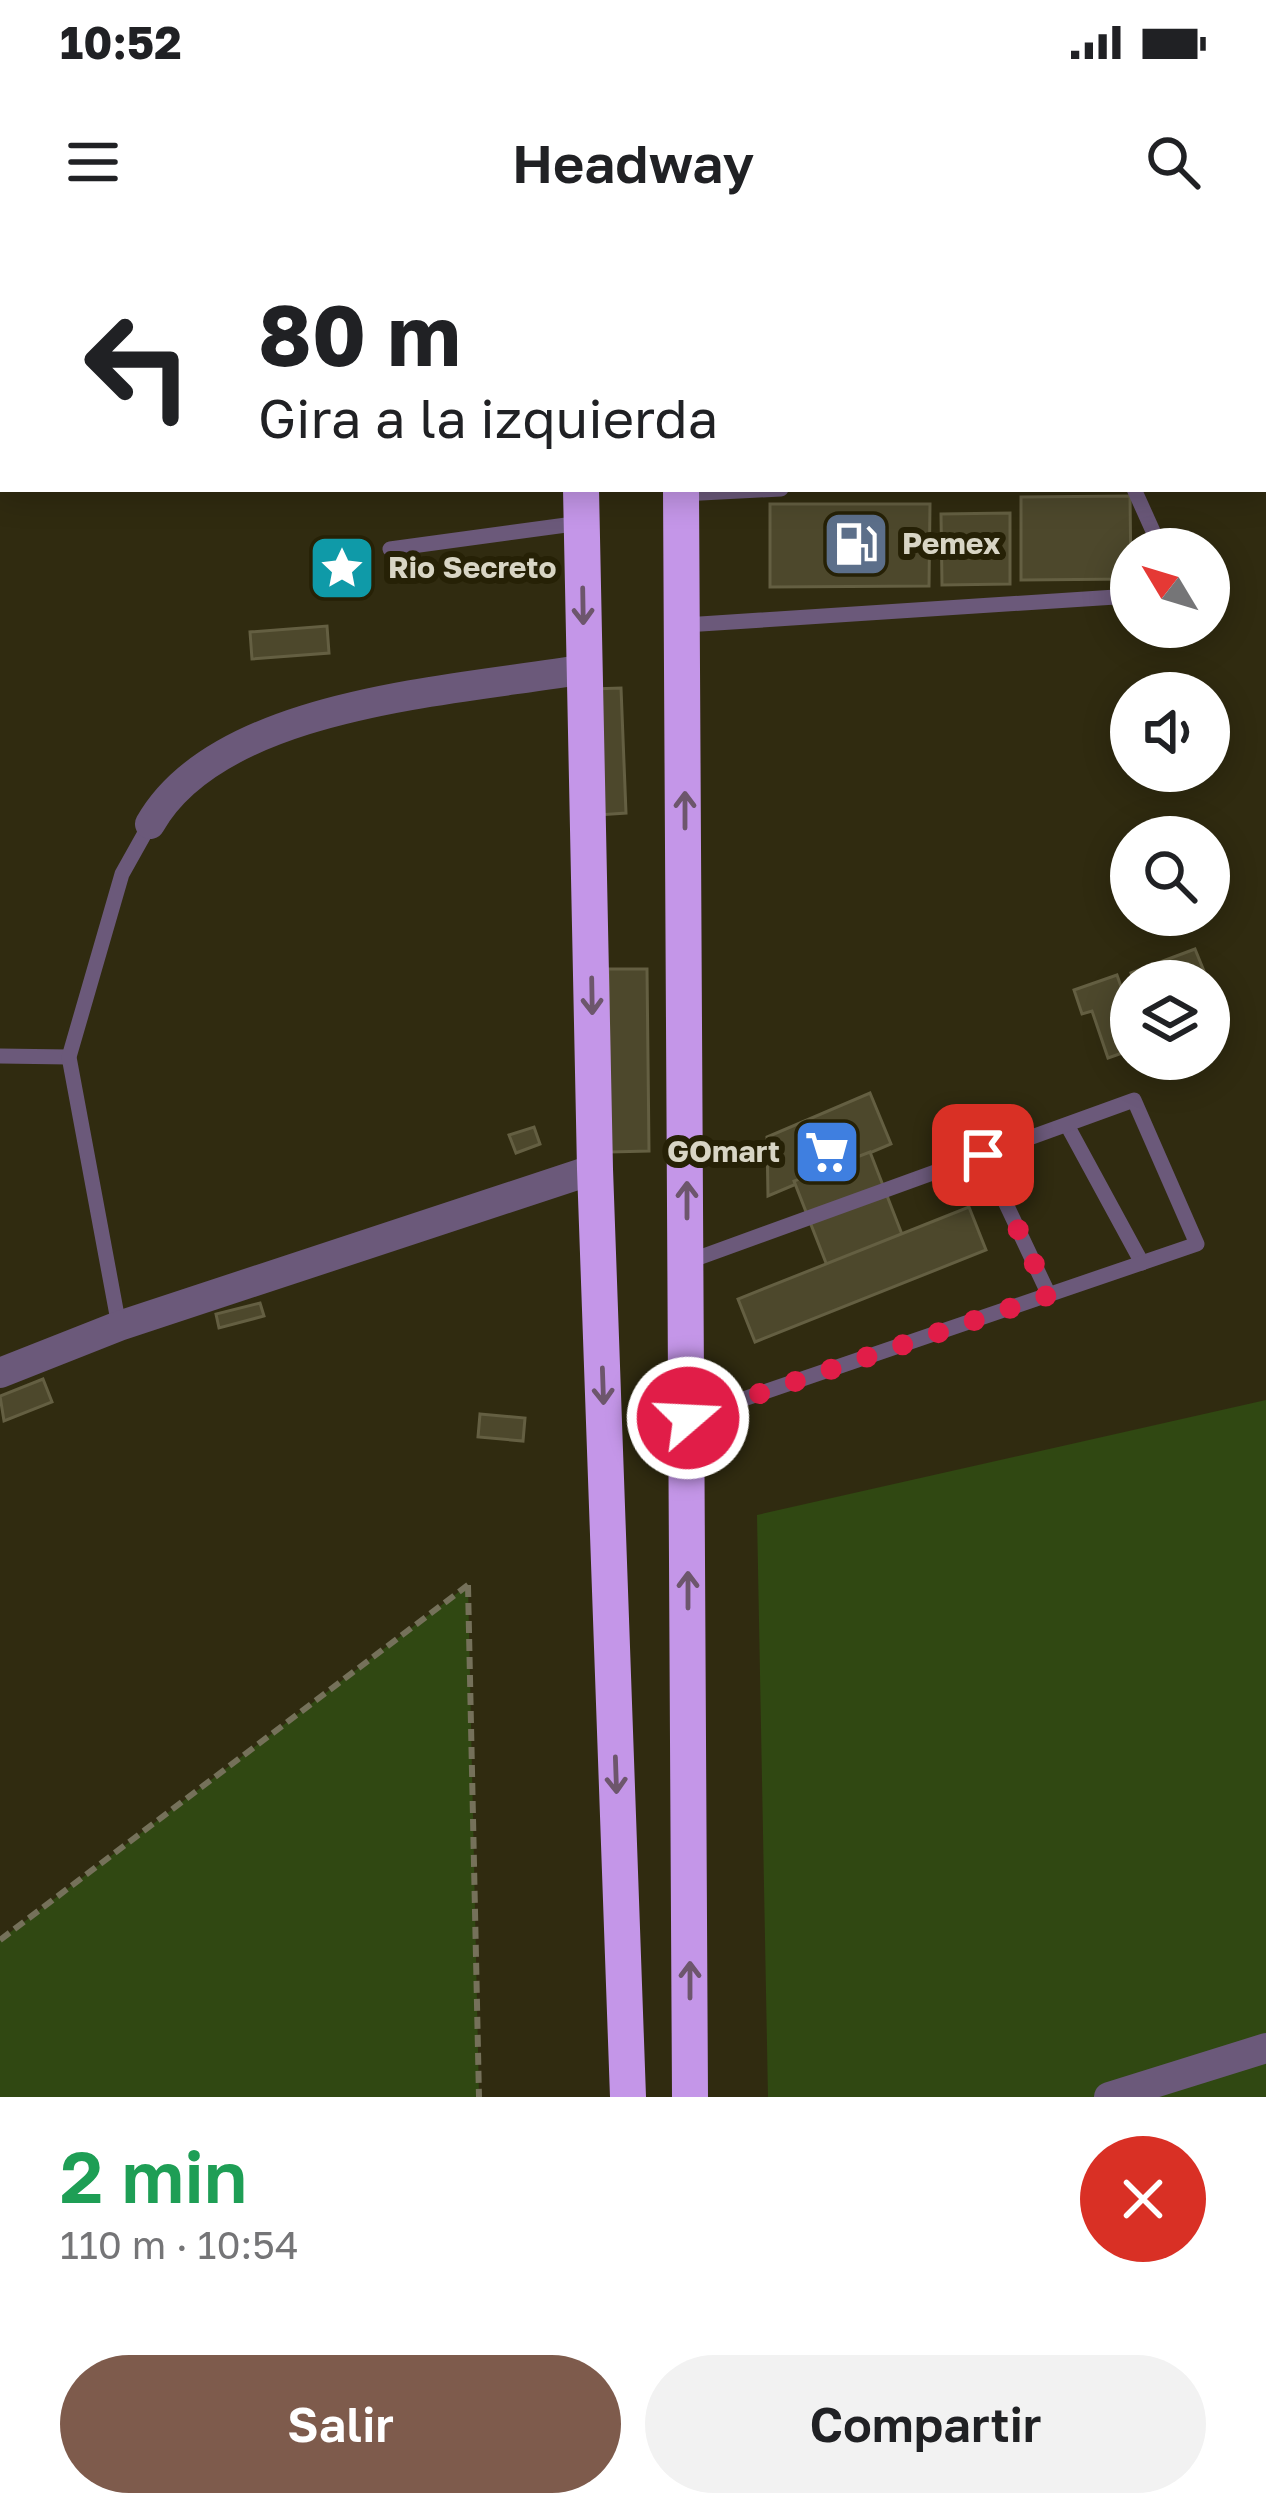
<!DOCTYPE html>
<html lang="es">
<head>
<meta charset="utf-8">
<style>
  body { margin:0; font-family:"Golos Text",sans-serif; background:#f2f2f2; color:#202124; height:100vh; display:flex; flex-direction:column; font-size:45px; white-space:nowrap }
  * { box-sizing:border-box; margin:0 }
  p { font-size:39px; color:#757577 }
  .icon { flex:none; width:66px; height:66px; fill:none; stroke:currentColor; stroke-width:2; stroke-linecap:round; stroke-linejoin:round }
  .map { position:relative; height:1857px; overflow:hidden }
  .drawer { display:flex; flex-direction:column; background:#fff; flex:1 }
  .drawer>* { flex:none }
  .top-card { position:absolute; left:0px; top:0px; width:1266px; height:252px; box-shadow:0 6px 30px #0003; background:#fff; color:#202124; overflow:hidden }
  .needle { width:78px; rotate:308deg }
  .buttons { position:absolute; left:1110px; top:288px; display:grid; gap:24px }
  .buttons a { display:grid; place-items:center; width:120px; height:120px; border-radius:50%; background:#fff; box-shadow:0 6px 30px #0003; font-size:60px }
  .pin { position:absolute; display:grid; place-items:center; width:102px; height:102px; color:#fff; margin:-51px; border-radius:24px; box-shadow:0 6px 18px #0006 }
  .me { position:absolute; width:132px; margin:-66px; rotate:71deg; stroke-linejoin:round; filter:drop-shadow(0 0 9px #0008) }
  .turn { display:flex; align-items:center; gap:42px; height:252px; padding:0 60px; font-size:54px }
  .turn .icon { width:156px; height:156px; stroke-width:2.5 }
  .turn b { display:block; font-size:84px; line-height:102px }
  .round { display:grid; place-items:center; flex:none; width:126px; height:126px; border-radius:63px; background:#f2f2f2 }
  .headline { display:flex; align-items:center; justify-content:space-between; height:204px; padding:0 60px }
  h1 { font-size:72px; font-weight:600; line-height:90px; color:#1e9e55 }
  .button { display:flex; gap:24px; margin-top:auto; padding:24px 60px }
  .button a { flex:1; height:138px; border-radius:72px; background:#7e5b4c; color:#fff; font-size:48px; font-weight:600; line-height:138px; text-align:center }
  .button a+a { background:#f2f2f2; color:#202124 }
  .status { display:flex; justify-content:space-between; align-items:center; height:84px; padding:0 60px; background:#fff; direction:ltr }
  .status svg { height:33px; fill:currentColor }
  header { display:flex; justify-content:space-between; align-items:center; height:156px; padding:0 60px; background:#fff; font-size:54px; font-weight:600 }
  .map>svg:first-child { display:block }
  .green { fill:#304812 }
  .building { fill:#4d482c; stroke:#645f42; stroke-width:3 }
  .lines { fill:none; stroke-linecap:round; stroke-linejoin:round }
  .path { stroke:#75715a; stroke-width:6; stroke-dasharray:12 6; stroke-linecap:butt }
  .lane { stroke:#6b597a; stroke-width:15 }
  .street { stroke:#6b597a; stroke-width:30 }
  .highway { stroke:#c496e8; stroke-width:36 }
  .oneway { stroke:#6d566c }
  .route { stroke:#e11d48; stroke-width:21; stroke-dasharray:0 37.8 }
  .labels { text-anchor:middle; stroke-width:12; stroke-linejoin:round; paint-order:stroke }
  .poi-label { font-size:30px; font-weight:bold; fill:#d8d5c5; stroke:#262106; text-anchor:start }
</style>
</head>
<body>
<div class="status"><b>10:52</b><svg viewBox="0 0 49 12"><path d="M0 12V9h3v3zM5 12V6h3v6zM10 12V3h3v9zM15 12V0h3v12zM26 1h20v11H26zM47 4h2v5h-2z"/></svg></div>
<header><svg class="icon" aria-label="menu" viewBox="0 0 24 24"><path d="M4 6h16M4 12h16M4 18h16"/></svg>Headway<svg class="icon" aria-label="search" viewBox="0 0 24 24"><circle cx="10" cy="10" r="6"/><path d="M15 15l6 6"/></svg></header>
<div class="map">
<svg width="1266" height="1857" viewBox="0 0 1266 1857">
  <rect width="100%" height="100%" fill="#302b10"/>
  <g class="green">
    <polygon points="1266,1160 1266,1857 768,1857 757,1275"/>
    <polygon points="468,1345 479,1857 0,1857 0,1700"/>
  </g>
  <g class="building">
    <polygon points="1130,256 1131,339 1021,340 1021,257"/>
    <polygon points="770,264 930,264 929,346 770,347"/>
    <polygon points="1010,273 1010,344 942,345 941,274"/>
    <polygon points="327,386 329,413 252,419 250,392"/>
    <polygon points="621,448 626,573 598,575 592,449"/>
    <polygon points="1195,709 1208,741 1134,741 1131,733"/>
    <polygon points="608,729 647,729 649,911 610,912"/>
    <polygon points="1117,735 1131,775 1131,810 1108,818 1092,771 1082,774 1074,750"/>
    <polygon points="870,853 891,904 768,956 767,897"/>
    <polygon points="534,887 540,904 516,913 509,895"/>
    <polygon points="870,912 910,1015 835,1046 794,941"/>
    <polygon points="969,967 986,1010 755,1102 738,1059"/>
    <polygon points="260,1063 264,1076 219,1088 216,1074"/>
    <polygon points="43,1139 52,1162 4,1181 0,1156"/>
    <polygon points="480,1174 525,1178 523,1201 478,1197"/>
  </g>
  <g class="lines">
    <g class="path">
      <polyline points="468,1345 479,1857"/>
      <polyline points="0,1700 468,1345"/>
    </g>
    <g class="lane">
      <polyline points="1134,249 1161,309"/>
      <polyline points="682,254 781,249"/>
      <polyline points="390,309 581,283"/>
      <polyline points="685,385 1131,356"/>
      <polyline points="0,816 69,817"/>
      <polyline points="1067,885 1142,1023"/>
      <polyline points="983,915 1049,1055"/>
      <polyline points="687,1022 1134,860 1197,1004 688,1178"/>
      <polyline points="119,1086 69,817 122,634 150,584"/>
    </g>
    <g class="street">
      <path d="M150 584C220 461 457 451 585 429"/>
      <polyline points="0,1133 119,1086 595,929"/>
      <polyline points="1109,1857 1266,1808"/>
    </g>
    <g class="highway">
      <polyline points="578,0 578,3"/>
      <polyline points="672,0 672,3"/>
      <polyline points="581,249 595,929 628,1857"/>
      <polyline points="681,249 690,1857"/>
    </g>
  </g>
  <defs><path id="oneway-shaft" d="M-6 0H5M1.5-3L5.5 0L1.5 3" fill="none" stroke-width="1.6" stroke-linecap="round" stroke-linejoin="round" transform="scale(3)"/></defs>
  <g class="oneway">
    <use href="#oneway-shaft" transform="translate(583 366) rotate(89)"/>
    <use href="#oneway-shaft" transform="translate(685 570) rotate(-90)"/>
    <use href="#oneway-shaft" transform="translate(592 756) rotate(89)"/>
    <use href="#oneway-shaft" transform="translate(687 960) rotate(-90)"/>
    <use href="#oneway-shaft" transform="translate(603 1146) rotate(88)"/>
    <use href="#oneway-shaft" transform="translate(688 1350) rotate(-90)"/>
    <use href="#oneway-shaft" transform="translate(616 1535) rotate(88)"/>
    <use href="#oneway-shaft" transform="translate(690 1740) rotate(-90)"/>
  </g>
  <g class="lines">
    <polyline class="route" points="688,1178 1049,1055 983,915"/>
  </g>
  <defs>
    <g id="fuel-square" transform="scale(3.45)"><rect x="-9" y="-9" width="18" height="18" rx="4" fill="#5c6f8a" stroke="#262106"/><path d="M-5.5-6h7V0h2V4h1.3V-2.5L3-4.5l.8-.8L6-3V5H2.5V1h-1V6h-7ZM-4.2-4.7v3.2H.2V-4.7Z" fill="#fff"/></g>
    <g id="sight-square" transform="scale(3.45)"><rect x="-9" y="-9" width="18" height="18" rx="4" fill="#0f9aa8" stroke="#262106"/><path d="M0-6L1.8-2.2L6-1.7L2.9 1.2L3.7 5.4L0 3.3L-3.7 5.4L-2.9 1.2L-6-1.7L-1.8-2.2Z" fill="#fff"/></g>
    <g id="supermarket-square" transform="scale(3.45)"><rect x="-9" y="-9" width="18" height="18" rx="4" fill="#3f7fe0" stroke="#262106"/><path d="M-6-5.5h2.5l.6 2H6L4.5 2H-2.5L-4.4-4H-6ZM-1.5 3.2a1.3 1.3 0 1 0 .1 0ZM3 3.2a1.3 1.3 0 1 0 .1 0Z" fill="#fff"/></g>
  </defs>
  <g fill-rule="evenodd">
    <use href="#fuel-square" x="856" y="304"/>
    <use href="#sight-square" x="342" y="328"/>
    <use href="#supermarket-square" x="827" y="912"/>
  </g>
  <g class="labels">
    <g class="poi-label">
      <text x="902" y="314">Pemex</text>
      <text x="388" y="338">Rio Secreto</text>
      <text x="780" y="922" text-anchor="end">GOmart</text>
    </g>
  </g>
</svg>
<div class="buttons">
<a><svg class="needle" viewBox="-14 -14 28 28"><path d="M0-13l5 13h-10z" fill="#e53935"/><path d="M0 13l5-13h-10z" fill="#757577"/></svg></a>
<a><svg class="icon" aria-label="sound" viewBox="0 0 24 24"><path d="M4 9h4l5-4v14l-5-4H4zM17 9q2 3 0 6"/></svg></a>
<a><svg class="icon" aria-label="search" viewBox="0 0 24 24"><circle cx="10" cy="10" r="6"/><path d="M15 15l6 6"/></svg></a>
<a><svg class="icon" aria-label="layers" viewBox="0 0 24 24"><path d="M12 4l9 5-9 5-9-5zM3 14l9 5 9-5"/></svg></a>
</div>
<div class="pin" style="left:983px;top:915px;background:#d93025"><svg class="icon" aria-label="arrive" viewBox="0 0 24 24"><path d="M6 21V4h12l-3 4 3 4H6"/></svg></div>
<svg class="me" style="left:688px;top:1178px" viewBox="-20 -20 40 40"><circle r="17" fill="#e11d48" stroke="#fff" stroke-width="3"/><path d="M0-11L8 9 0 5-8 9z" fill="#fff"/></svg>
<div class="top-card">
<div class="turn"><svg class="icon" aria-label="left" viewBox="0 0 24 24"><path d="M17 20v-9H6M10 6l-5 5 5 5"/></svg><div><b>80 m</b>Gira a la izquierda</div></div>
</div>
</div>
<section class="drawer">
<div class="headline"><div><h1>2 min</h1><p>110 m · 10:54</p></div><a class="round" style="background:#d93025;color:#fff"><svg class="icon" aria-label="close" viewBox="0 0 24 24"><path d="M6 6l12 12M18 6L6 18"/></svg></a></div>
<div class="button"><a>Salir</a><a>Compartir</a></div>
</section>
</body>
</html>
